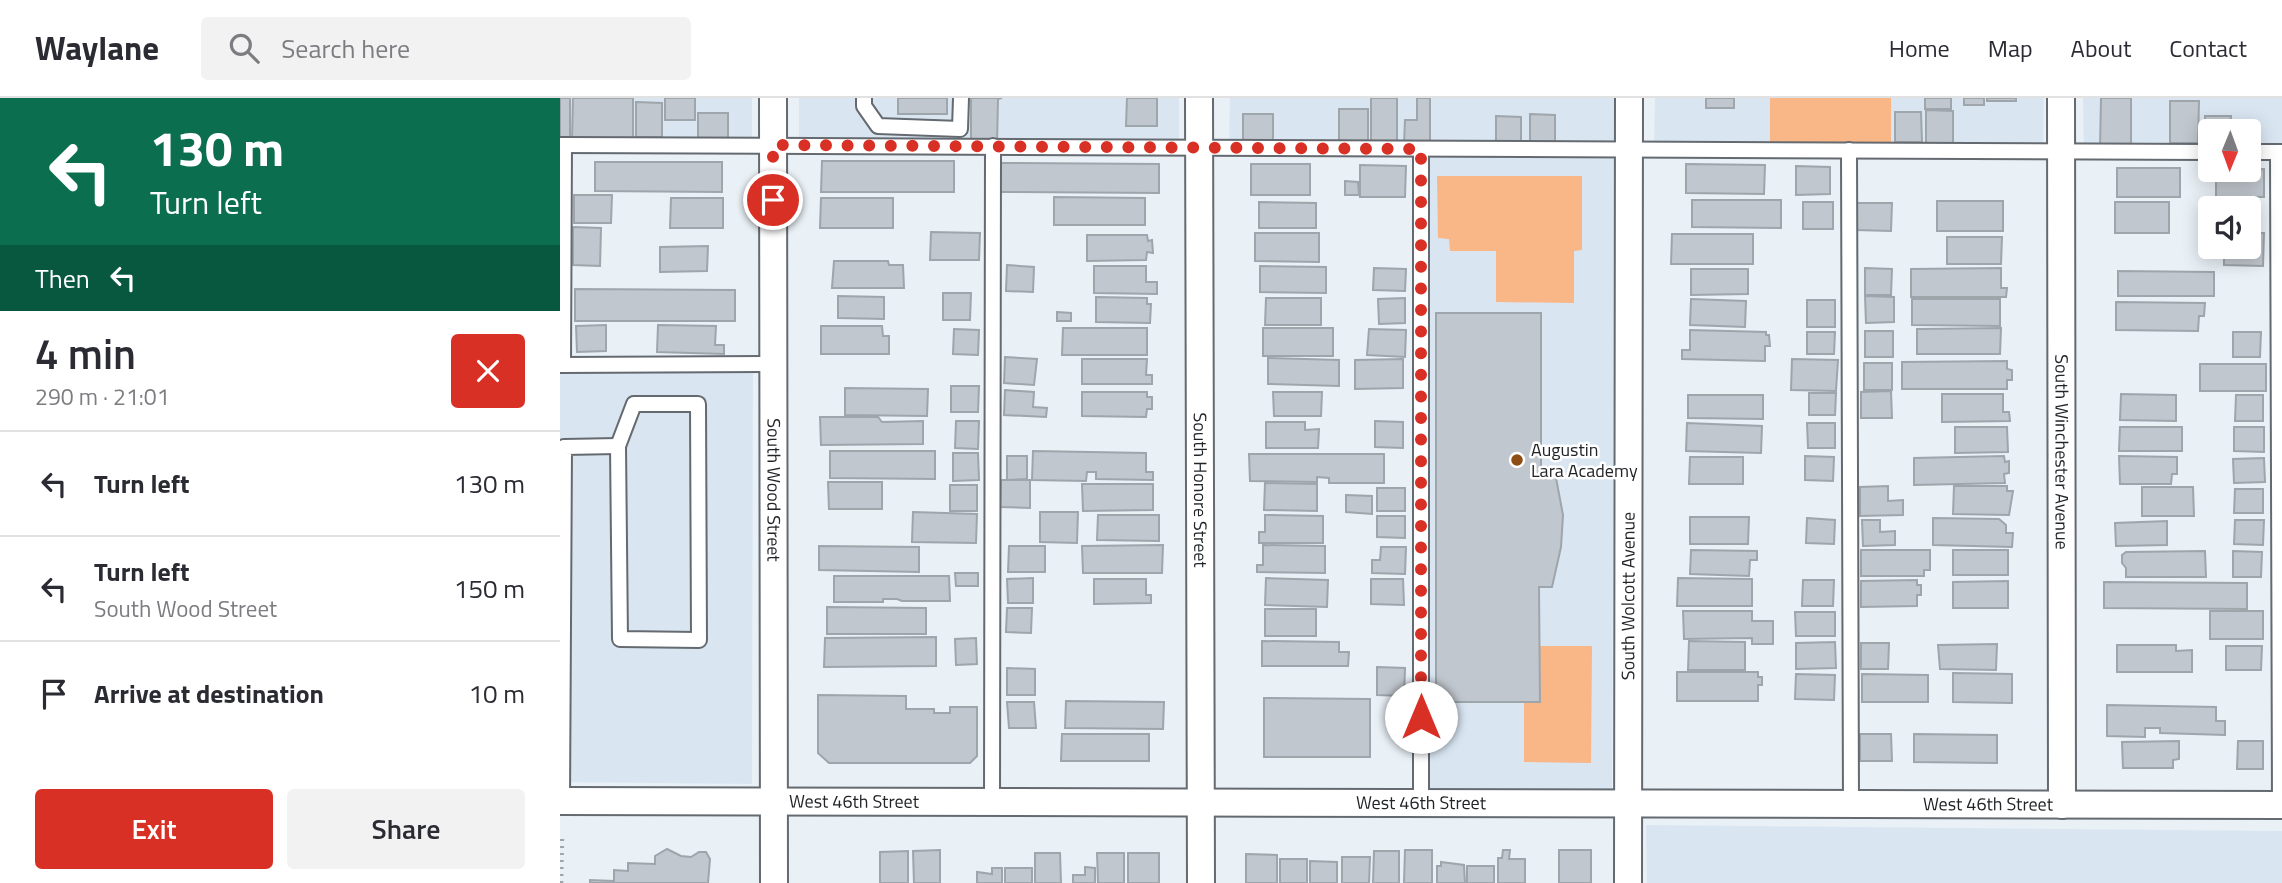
<!DOCTYPE html>
<html lang="en">
<head>
<meta charset="utf-8">
<style>
  body { margin:0; font-family:"Titillium Web",sans-serif; background:#f2f2f3; color:#2b2b33; height:100vh; display:flex; flex-direction:column; font-size:26px; white-space:nowrap }
  * { box-sizing:border-box; margin:0 }
  p { font-size:23px; color:#7c7c81 }
  .icon { flex:none; width:38px; height:38px; fill:none; stroke:currentColor; stroke-width:2; stroke-linecap:round; stroke-linejoin:round }
  .map { position:relative; flex:1; overflow:hidden }
  .side { display:flex; flex-direction:column; background:#fff; width:560px }
  .side>* { flex:none }
  .banner { background:#0b6e4f; color:#fff; overflow:hidden }
  .needle { width:46px; rotate:181deg }
  .tools { position:absolute; left:1638px; top:21px; display:grid; gap:14px }
  .tools a { display:grid; place-items:center; width:63px; height:63px; border-radius:7px; background:#fff; box-shadow:0 4px 18px #0003; font-size:35px }
  .pin { position:absolute; display:grid; place-items:center; width:60px; height:60px; color:#fff; margin:-30px; border:4px solid #fff; border-radius:50%; box-shadow:0 2px 7px #0007 }
  .me { position:absolute; width:77px; margin:-38px; rotate:0deg; stroke-linejoin:round; filter:drop-shadow(0 0 5px #0008) }
  .turn { display:flex; align-items:center; gap:24px; height:147px; padding:0 35px; font-size:32px }
  .turn .icon { width:91px; height:91px; stroke-width:2.5 }
  .turn b { display:block; font-size:49px; line-height:60px }
  .then { display:flex; align-items:center; height:66px; padding:0 35px; background:#0003; gap:14px; font-size:26px }
  .round { display:grid; place-items:center; flex:none; width:74px; height:74px; border-radius:7px; background:#f2f2f3 }
  .summary { display:flex; align-items:center; justify-content:space-between; height:119px; padding:0 35px }
  h1 { font-size:42px; font-weight:600; line-height:52px }
  .cta { display:flex; gap:14px; margin-top:auto; padding:14px 35px }
  .cta a { flex:1; height:80px; border-radius:7px; background:#d93025; color:#fff; font-size:28px; font-weight:600; line-height:80px; text-align:center }
  .cta a+a { background:#f2f2f3; color:#2b2b33 }
  ul { padding:0; list-style:none }
  li { display:flex; align-items:center; gap:21px; height:105px; padding:0 35px; border-top:2px solid #e1e1e2 }
  li div { flex:1 }
  li b { display:block; font-size:26px }
  li em { font-style:normal }
  header { display:flex; align-items:center; gap:42px; box-sizing:border-box; height:98px; padding:0 35px; background:#fff; border-bottom:2px solid #e1e1e2 }
  header strong { font-size:33px }
  nav { display:flex; gap:38px; margin-inline-start:auto; font-size:24px }
  .search { width:490px; height:63px; background:#f2f2f3; display:flex; align-items:center; gap:18px; box-sizing:border-box; padding:0 24px; border-radius:7px; color:#7c7c81; font-size:26px }
  main { display:flex; flex:1; min-height:0 }
  .map>svg:first-child { display:block }
  .built { fill:#d9e6f2 }
  .green { fill:#f9b686 }
  .building { fill:#c1c7ce; stroke:#9ea5ab; stroke-width:2 }
  .lines { fill:none; stroke-linecap:round; stroke-linejoin:round }
  .lane-casing { stroke:#646a70; stroke-width:18 }
  .street-casing { stroke:#646a70; stroke-width:30 }
  .path { stroke:#a0a5aa; stroke-width:4.5; stroke-dasharray:2 5; stroke-linecap:butt }
  .lane { stroke:#fff; stroke-width:14 }
  .street { stroke:#fff; stroke-width:26 }
  .route { stroke:#d93025; stroke-width:12; stroke-dasharray:0 21.6 }
  .poi-dot { fill:#8d4d14; stroke:#fff; stroke-width:2.5 }
  .labels { text-anchor:middle; stroke-width:5; stroke-linejoin:round; paint-order:stroke }
  .poi-label { font-size:18px; fill:#222427; stroke:#fff; text-anchor:start }
  .street-label { font-size:18px; fill:#222427; stroke:#fff }
</style>
</head>
<body>
<header>
<strong>Waylane</strong>
<div class="search"><svg class="icon" aria-label="search" viewBox="0 0 24 24"><circle cx="10" cy="10" r="6"/><path d="M15 15l6 6"/></svg>Search here</div>
<nav><a>Home</a><a>Map</a><a>About</a><a>Contact</a></nav>
</header>
<main>
<section class="side">
<div class="banner">
<div class="turn"><svg class="icon" aria-label="left" viewBox="0 0 24 24"><path d="M17 20v-9H6M10 6l-5 5 5 5"/></svg><div><b>130 m</b>Turn left</div></div>
<div class="then">Then<svg class="icon" aria-label="left" viewBox="0 0 24 24"><path d="M17 20v-9H6M10 6l-5 5 5 5"/></svg></div>
</div>
<div class="summary"><div><h1>4 min</h1><p>290 m · 21:01</p></div><a class="round" style="background:#d93025;color:#fff"><svg class="icon" aria-label="close" viewBox="0 0 24 24"><path d="M6 6l12 12M18 6L6 18"/></svg></a></div>
<ul>
<li><svg class="icon" aria-label="left" viewBox="0 0 24 24"><path d="M17 20v-9H6M10 6l-5 5 5 5"/></svg><div><b>Turn left</b></div><em>130 m</em></li>
<li><svg class="icon" aria-label="left" viewBox="0 0 24 24"><path d="M17 20v-9H6M10 6l-5 5 5 5"/></svg><div><b>Turn left</b><p>South Wood Street</p></div><em>150 m</em></li>
<li><svg class="icon" aria-label="arrive" viewBox="0 0 24 24"><path d="M6 21V4h12l-3 4 3 4H6"/></svg><div><b>Arrive at destination</b></div><em>10 m</em></li>
</ul>
<div class="cta"><a>Exit</a><a>Share</a></div>
</section>
<div class="map">
<svg width="1722" height="785" viewBox="0 0 1722 785">
  <rect width="100%" height="100%" fill="#e9f0f6"/>
  <g class="built">
    <rect x="0" y="0" width="192" height="47"/>
    <polygon points="239,0 619,0 619,49 239,48"/>
    <polygon points="670,0 1055,0 1052,692 861,690 861,51 669,50"/>
    <polygon points="1095,0 1484,0 1483,53 1094,51"/>
    <polygon points="1523,0 1722,0 1722,54 1689,54 1689,33 1650,33 1650,54 1524,54"/>
    <polygon points="0,267 193,267 192,686 0,684"/>
    <polygon points="1086,727 1722,733 1722,785 1087,785"/>
  </g>
  <g class="green">
    <polygon points="1210,0 1331,0 1331,45 1210,44"/>
    <polygon points="877,78 1022,78 1022,152 1014,153 1014,205 936,204 936,153 890,153 889,141 878,140"/>
    <polygon points="979,548 1032,548 1031,665 964,664 964,605 980,604"/>
  </g>
  <g class="building">
    <rect x="0" y="0" width="10" height="42"/>
    <polygon points="13,0 73,0 73,43 12,42"/>
    <rect x="105" y="0" width="30" height="22"/>
    <rect x="338" y="0" width="49" height="16"/>
    <polygon points="411,0 442,0 438,1 437,47 411,47"/>
    <polygon points="567,0 597,0 597,28 566,28"/>
    <rect x="811" y="0" width="26" height="43"/>
    <polygon points="857,0 870,0 870,46 844,46 845,22 857,22"/>
    <rect x="1146" y="0" width="28" height="10"/>
    <rect x="1365" y="0" width="26" height="11"/>
    <rect x="1404" y="0" width="20" height="7"/>
    <rect x="1427" y="0" width="29" height="3"/>
    <polygon points="1541,0 1571,0 1571,50 1540,50"/>
    <polygon points="1610,3 1639,3 1638,45 1610,45"/>
    <polygon points="76,4 102,5 102,39 76,39"/>
    <polygon points="779,11 808,11 808,44 779,43"/>
    <polygon points="1366,12 1393,13 1393,46 1366,46"/>
    <polygon points="1335,14 1361,14 1362,44 1335,44"/>
    <rect x="138" y="15" width="30" height="28"/>
    <rect x="683" y="16" width="30" height="30"/>
    <polygon points="970,16 995,17 995,44 970,44"/>
    <polygon points="936,18 961,19 961,47 936,46"/>
    <polygon points="1645,18 1671,18 1670,33 1650,33 1650,46 1645,46"/>
    <polygon points="262,63 394,63 394,94 261,94"/>
    <polygon points="35,64 162,64 162,94 35,93"/>
    <polygon points="440,65 599,66 599,95 440,94"/>
    <rect x="691" y="66" width="59" height="31"/>
    <polygon points="1126,66 1205,67 1204,96 1126,95"/>
    <polygon points="800,67 846,68 845,99 800,99"/>
    <polygon points="1236,68 1270,69 1270,96 1236,97"/>
    <rect x="1557" y="70" width="63" height="29"/>
    <polygon points="1704,71 1704,99 1656,99 1656,72"/>
    <polygon points="785,83 798,84 799,97 785,97"/>
    <polygon points="14,97 52,97 51,125 14,125"/>
    <polygon points="494,99 585,100 585,127 494,127"/>
    <polygon points="111,100 163,100 163,130 110,130"/>
    <polygon points="261,100 333,100 333,130 260,130"/>
    <polygon points="1132,102 1221,102 1221,130 1132,129"/>
    <rect x="1377" y="103" width="66" height="30"/>
    <polygon points="699,104 756,105 756,130 699,130"/>
    <rect x="1243" y="104" width="30" height="27"/>
    <rect x="1555" y="104" width="54" height="31"/>
    <polygon points="1297,105 1332,105 1331,133 1296,132"/>
    <polygon points="1670,107 1699,107 1700,131 1689,131 1689,110 1670,110"/>
    <polygon points="13,129 41,130 40,168 13,167"/>
    <polygon points="371,134 420,135 419,162 370,162"/>
    <polygon points="695,135 759,135 759,164 695,163"/>
    <polygon points="1689,135 1704,135 1703,168 1664,167 1664,149 1689,149"/>
    <polygon points="1112,136 1193,136 1193,166 1111,166"/>
    <polygon points="527,137 587,137 588,143 592,142 593,155 587,154 586,162 527,163"/>
    <polygon points="1387,139 1442,139 1441,166 1387,166"/>
    <polygon points="148,148 147,173 100,174 100,149"/>
    <polygon points="274,163 328,163 329,167 343,167 344,190 272,190"/>
    <polygon points="447,167 474,169 473,194 446,193"/>
    <polygon points="534,168 586,168 586,184 597,184 597,196 534,195"/>
    <polygon points="700,168 766,169 766,195 700,194"/>
    <polygon points="814,170 846,171 845,193 813,192"/>
    <polygon points="1305,170 1332,171 1331,197 1305,197"/>
    <polygon points="1441,170 1441,190 1447,190 1446,199 1351,199 1351,171"/>
    <polygon points="1131,171 1188,171 1188,196 1131,197"/>
    <polygon points="1558,173 1654,174 1654,198 1558,198"/>
    <polygon points="15,191 175,192 175,223 15,223"/>
    <polygon points="383,195 411,195 410,222 383,222"/>
    <polygon points="278,198 324,199 324,221 278,220"/>
    <polygon points="1305,198 1334,199 1334,224 1306,225"/>
    <polygon points="536,199 587,200 587,206 591,206 590,225 536,224"/>
    <polygon points="706,200 761,200 761,227 705,227"/>
    <polygon points="845,200 845,225 819,226 818,201"/>
    <polygon points="1131,201 1186,203 1185,229 1130,227"/>
    <polygon points="1352,201 1440,201 1440,228 1352,227"/>
    <rect x="1247" y="202" width="28" height="27"/>
    <polygon points="1556,204 1645,205 1644,218 1639,218 1638,233 1556,232"/>
    <polygon points="497,214 511,215 511,223 497,223"/>
    <polygon points="876,215 981,215 981,369 994,369 1003,417 1001,449 992,489 979,489 980,604 876,604"/>
    <polygon points="46,227 46,253 17,254 16,228"/>
    <polygon points="98,227 156,228 155,247 164,247 164,256 97,254"/>
    <polygon points="261,228 322,228 323,238 329,238 329,256 261,256"/>
    <polygon points="503,230 587,230 587,257 502,257"/>
    <rect x="703" y="230" width="70" height="28"/>
    <polygon points="1441,230 1440,256 1357,256 1357,231"/>
    <polygon points="394,231 419,232 418,257 393,256"/>
    <polygon points="809,231 846,232 845,259 807,257"/>
    <polygon points="1130,232 1206,234 1206,237 1209,237 1210,248 1205,248 1205,263 1122,261 1122,252 1130,252"/>
    <rect x="1305" y="233" width="28" height="26"/>
    <polygon points="1247,234 1275,234 1274,256 1247,256"/>
    <polygon points="1673,234 1701,234 1700,259 1673,259"/>
    <polygon points="445,259 477,261 474,287 444,285"/>
    <polygon points="708,260 779,262 779,288 708,286"/>
    <polygon points="522,261 587,261 586,277 592,277 592,286 522,286"/>
    <polygon points="843,261 843,290 795,291 795,262"/>
    <polygon points="1232,261 1278,262 1276,293 1231,292"/>
    <polygon points="1447,263 1447,271 1452,272 1452,282 1447,282 1447,291 1342,291 1342,264"/>
    <rect x="1304" y="265" width="28" height="27"/>
    <rect x="1640" y="266" width="66" height="27"/>
    <polygon points="391,288 419,288 418,314 391,314"/>
    <polygon points="285,290 368,291 367,318 285,317"/>
    <polygon points="445,292 474,294 473,309 487,310 486,319 444,317"/>
    <polygon points="1331,293 1332,320 1301,320 1301,294"/>
    <polygon points="522,294 587,294 587,299 592,299 592,311 587,311 586,319 522,318"/>
    <polygon points="713,294 762,294 761,318 714,318"/>
    <polygon points="1249,295 1276,295 1275,317 1249,317"/>
    <polygon points="1382,296 1443,296 1443,314 1449,314 1450,323 1382,324"/>
    <polygon points="1561,296 1616,297 1616,323 1560,322"/>
    <polygon points="1128,297 1203,297 1203,321 1128,320"/>
    <polygon points="1676,297 1703,297 1703,323 1675,323"/>
    <polygon points="260,319 318,319 322,324 363,323 363,346 261,347"/>
    <polygon points="396,323 419,323 418,351 395,350"/>
    <polygon points="815,323 843,324 843,350 815,349"/>
    <polygon points="706,324 745,324 745,332 759,331 758,350 706,350"/>
    <polygon points="1127,325 1202,328 1201,355 1126,353"/>
    <polygon points="1247,325 1275,325 1275,350 1248,350"/>
    <polygon points="1395,329 1447,329 1448,354 1395,355"/>
    <polygon points="1560,329 1622,329 1622,353 1559,353"/>
    <polygon points="1674,329 1704,329 1704,354 1674,353"/>
    <polygon points="270,353 375,353 375,381 270,380"/>
    <polygon points="473,353 586,355 586,374 593,374 593,382 536,381 536,374 527,374 526,383 472,382"/>
    <polygon points="393,355 418,355 419,382 393,383"/>
    <polygon points="689,356 824,356 824,385 769,385 769,380 757,379 757,384 690,383"/>
    <polygon points="447,358 467,358 467,381 447,382"/>
    <polygon points="1245,358 1274,359 1273,383 1245,382"/>
    <polygon points="1444,358 1445,364 1449,363 1449,375 1444,376 1445,385 1354,387 1354,360"/>
    <polygon points="1559,358 1617,359 1617,376 1612,376 1611,386 1560,386"/>
    <polygon points="1130,359 1183,359 1183,386 1129,386"/>
    <polygon points="1704,360 1705,384 1674,385 1673,361"/>
    <polygon points="441,382 470,382 470,410 440,409"/>
    <polygon points="268,384 322,384 322,411 269,411"/>
    <polygon points="705,385 757,386 757,413 704,412"/>
    <polygon points="522,386 593,386 593,412 523,413"/>
    <rect x="390" y="387" width="27" height="26"/>
    <polygon points="1328,388 1328,403 1343,402 1343,417 1300,418 1300,389"/>
    <polygon points="1394,388 1447,388 1447,393 1453,393 1449,417 1393,416"/>
    <polygon points="1582,389 1633,389 1634,418 1582,418"/>
    <rect x="817" y="390" width="28" height="23"/>
    <polygon points="1675,391 1703,391 1703,415 1674,415"/>
    <polygon points="786,397 812,398 812,416 786,414"/>
    <polygon points="353,414 417,416 416,445 352,444"/>
    <polygon points="480,414 518,414 517,445 480,444"/>
    <polygon points="538,417 599,417 599,443 537,442"/>
    <polygon points="705,417 763,418 763,445 699,445 699,434 705,434"/>
    <polygon points="817,418 845,418 845,440 817,439"/>
    <polygon points="1130,419 1189,419 1188,446 1130,446"/>
    <polygon points="1247,420 1275,422 1274,446 1246,445"/>
    <polygon points="1373,420 1439,421 1446,427 1446,435 1453,435 1452,449 1373,447"/>
    <polygon points="1302,422 1320,422 1320,434 1335,433 1335,447 1303,448"/>
    <polygon points="1675,422 1704,422 1703,447 1674,446"/>
    <polygon points="1607,423 1607,447 1556,448 1555,425"/>
    <polygon points="603,447 602,475 523,475 522,448"/>
    <polygon points="703,447 765,448 765,475 697,474 697,467 703,467"/>
    <polygon points="259,448 359,449 359,474 259,472"/>
    <polygon points="449,448 485,448 485,474 448,474"/>
    <polygon points="821,449 846,449 845,476 812,475 812,462 820,462"/>
    <polygon points="1131,452 1197,453 1197,462 1190,462 1189,478 1130,476"/>
    <polygon points="1301,452 1370,452 1370,472 1364,472 1364,478 1301,478"/>
    <rect x="1393" y="452" width="55" height="25"/>
    <polygon points="1645,453 1646,479 1566,479 1566,470 1562,465 1562,457 1566,454"/>
    <polygon points="1673,453 1702,454 1701,479 1673,479"/>
    <polygon points="395,475 418,475 418,488 396,488"/>
    <polygon points="274,478 389,478 390,503 342,503 337,501 323,501 323,504 274,504"/>
    <polygon points="473,480 473,505 448,505 447,481"/>
    <polygon points="706,480 768,482 767,509 705,507"/>
    <polygon points="1118,480 1192,481 1192,508 1117,508"/>
    <polygon points="534,481 586,481 586,497 591,497 591,505 534,506"/>
    <polygon points="811,481 843,481 844,507 811,506"/>
    <polygon points="1243,482 1274,482 1273,508 1242,508"/>
    <polygon points="1357,482 1357,487 1361,487 1361,497 1357,497 1357,508 1301,509 1301,483"/>
    <polygon points="1448,483 1448,510 1393,510 1393,484"/>
    <polygon points="1544,484 1687,485 1687,511 1544,510"/>
    <polygon points="267,509 366,510 366,536 267,536"/>
    <polygon points="447,510 472,510 471,535 446,534"/>
    <rect x="705" y="511" width="51" height="27"/>
    <polygon points="1123,513 1192,513 1192,523 1213,523 1213,546 1192,546 1192,540 1124,541"/>
    <rect x="1650" y="513" width="53" height="28"/>
    <polygon points="1235,514 1275,514 1275,538 1236,538"/>
    <polygon points="376,539 376,568 264,569 265,540"/>
    <polygon points="416,540 417,566 396,567 395,541"/>
    <polygon points="702,543 779,544 779,554 789,554 788,568 702,568"/>
    <polygon points="1129,543 1185,544 1185,572 1128,572"/>
    <polygon points="1275,544 1276,570 1236,571 1236,545"/>
    <polygon points="1301,545 1329,545 1328,571 1301,571"/>
    <polygon points="1437,546 1436,572 1380,571 1378,547"/>
    <polygon points="1557,547 1616,547 1616,553 1632,552 1632,574 1557,574"/>
    <polygon points="1666,548 1702,548 1701,572 1666,572"/>
    <polygon points="817,569 845,570 844,598 817,597"/>
    <polygon points="447,570 475,571 475,597 447,597"/>
    <polygon points="1117,574 1198,574 1198,579 1202,579 1202,587 1198,587 1198,603 1117,603"/>
    <polygon points="1393,575 1452,576 1452,605 1393,604"/>
    <polygon points="1236,576 1275,577 1274,602 1235,601"/>
    <polygon points="1302,576 1368,577 1368,604 1302,604"/>
    <polygon points="258,597 346,598 346,611 374,611 374,615 390,615 390,609 417,609 417,658 410,665 269,665 258,655"/>
    <polygon points="704,600 810,601 810,659 704,659"/>
    <polygon points="506,603 604,604 603,631 505,630"/>
    <polygon points="447,604 474,604 476,630 449,630"/>
    <polygon points="1547,607 1656,609 1656,623 1665,623 1665,637 1600,635 1600,630 1585,630 1585,639 1547,638"/>
    <polygon points="502,636 589,636 589,663 501,663"/>
    <polygon points="1300,636 1331,636 1332,663 1300,663"/>
    <polygon points="1354,636 1437,637 1437,665 1354,664"/>
    <polygon points="1619,643 1619,661 1613,662 1613,670 1563,670 1562,644"/>
    <polygon points="1678,643 1703,643 1703,671 1677,671"/>
    <polygon points="107,751 121,758 131,759 139,754 146,754 150,761 148,785 30,785 30,782 54,783 54,772 68,773 68,765 95,766 95,758"/>
    <polygon points="380,752 380,785 354,785 353,753"/>
    <polygon points="845,752 872,752 872,785 844,785"/>
    <polygon points="943,752 950,752 949,761 965,761 965,785 938,785 938,760 942,760"/>
    <rect x="999" y="752" width="32" height="33"/>
    <polygon points="348,753 348,785 320,785 320,754"/>
    <polygon points="814,753 839,753 839,785 813,785"/>
    <polygon points="475,755 500,755 501,785 475,785"/>
    <polygon points="537,755 564,755 564,785 538,785"/>
    <rect x="568" y="755" width="31" height="30"/>
    <polygon points="686,756 717,757 717,785 686,785"/>
    <polygon points="782,759 810,759 809,785 782,785"/>
    <rect x="720" y="761" width="27" height="24"/>
    <polygon points="750,763 777,764 777,785 750,785"/>
    <polygon points="881,764 904,767 905,785 877,785 877,768 881,768"/>
    <rect x="907" y="768" width="27" height="17"/>
    <polygon points="525,769 535,770 535,785 513,785 513,777 525,777"/>
    <polygon points="432,770 442,770 442,785 417,785 417,774 432,776"/>
    <rect x="445" y="770" width="27" height="15"/>
  </g>
  <g class="lines">
    <g class="lane-casing">
      <g id="lane">
        <polyline points="304,0 304,8 318,28 400,31 401,0"/>
        <polyline points="0,47 1650,54"/>
        <polyline points="1289,52 1291,707"/>
        <polyline points="1689,54 1722,54"/>
        <polyline points="1718,54 1720,707"/>
        <polyline points="0,267 213,266"/>
        <polyline points="3,267 4,47"/>
        <polygon points="74,306 138,306 139,542 60,541 58,348"/>
        <polyline points="2,703 4,349 58,348"/>
        <polyline points="432,705 433,48"/>
        <polyline points="861,706 861,51"/>
      </g>
    </g>
    <g class="street-casing">
      <g id="street">
        <path id="s1" d="M213 0 214 785"/>
        <path id="s2" d="M639 0 641 785"/>
        <path id="s3" d="M1501 0 1502 707"/>
        <path id="s4" d="M0 703 1722 707"/>
        <path id="s5" d="M1068 785 1069 0"/>
      </g>
    </g>
    <polyline class="path" points="1,785 2,741"/>
    <use href="#lane" class="lane"/>
    <use href="#street" class="street"/>
  </g>
  <g class="lines">
    <polyline class="route" points="213,102 213,47 861,51 861,619"/>
  </g>
  <circle class="poi-dot" cx="957" cy="362" r="7"/>
  <g class="labels">
    <g class="poi-label">
      <text x="971" y="358">Augustin<tspan x="971" dy="21">Lara Academy</tspan></text>
    </g>
    <g class="street-label">
      <text dy="6" stroke="none"><textPath href="#s3" startOffset="354">South Winchester Avenue</textPath></text>
      <text dy="6" stroke="none"><textPath href="#s1" startOffset="392">South Wood Street</textPath></text>
      <text dy="6" stroke="none"><textPath href="#s2" startOffset="392">South Honore Street</textPath></text>
      <text dy="6" stroke="none"><textPath href="#s5" startOffset="287">South Wolcott Avenue</textPath></text>
      <text dy="6" stroke="none"><textPath href="#s4" startOffset="294">West 46th Street</textPath></text>
      <text dy="6" stroke="none"><textPath href="#s4" startOffset="861">West 46th Street</textPath></text>
      <text dy="6" stroke="none"><textPath href="#s4" startOffset="1428">West 46th Street</textPath></text>
    </g>
  </g>
</svg>
<div class="tools">
<a><svg class="needle" viewBox="-14 -14 28 28"><path d="M0-13l5 13h-10z" fill="#e53935"/><path d="M0 13l5-13h-10z" fill="#7c7c81"/></svg></a>
<a><svg class="icon" aria-label="sound" viewBox="0 0 24 24"><path d="M4 9h4l5-4v14l-5-4H4zM17 9q2 3 0 6"/></svg></a>
</div>
<div class="pin" style="left:213px;top:102px;background:#d93025"><svg class="icon" aria-label="arrive" viewBox="0 0 24 24"><path d="M6 21V4h12l-3 4 3 4H6"/></svg></div>
<svg class="me" style="left:861px;top:619px" viewBox="-20 -20 40 40"><circle r="19" fill="#fff"/><path d="M0-13L10 11 0 6-10 11z" fill="#d93025"/></svg>
</div>
</main>
</body>
</html>
